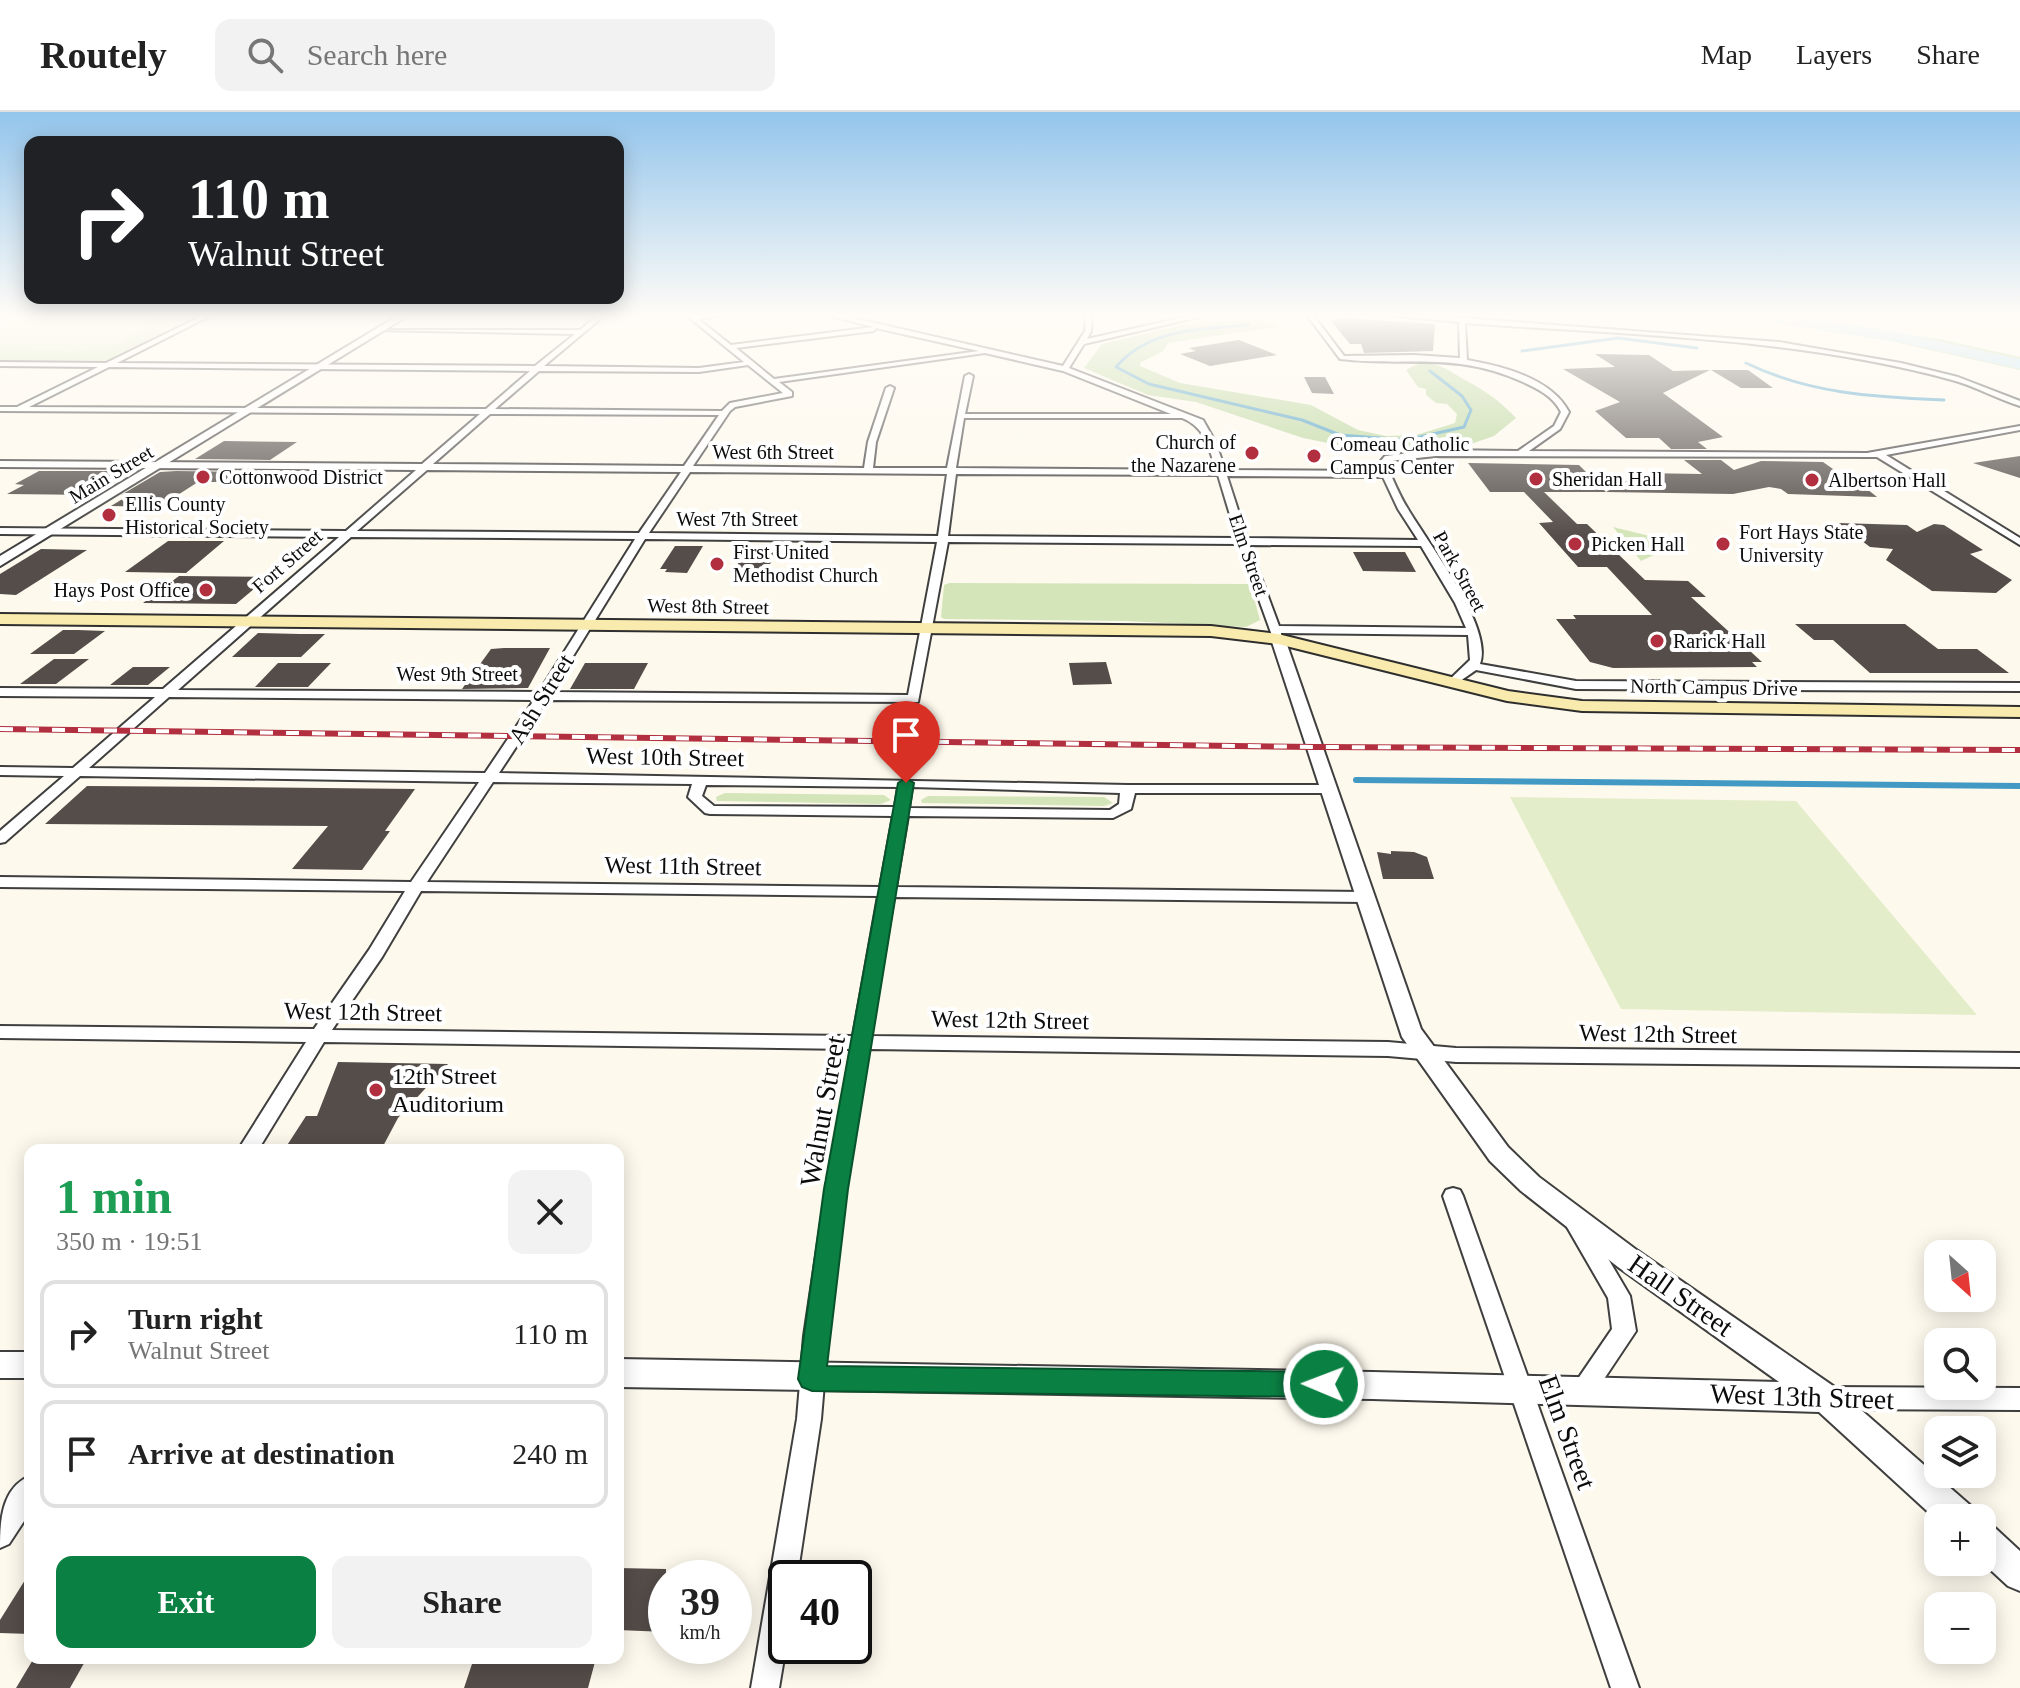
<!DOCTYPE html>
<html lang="en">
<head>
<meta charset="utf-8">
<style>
  body { margin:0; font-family:Georgia,serif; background:#f2f2f2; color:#222; height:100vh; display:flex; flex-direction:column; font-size:30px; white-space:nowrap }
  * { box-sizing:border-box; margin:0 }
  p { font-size:26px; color:#767676 }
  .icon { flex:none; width:44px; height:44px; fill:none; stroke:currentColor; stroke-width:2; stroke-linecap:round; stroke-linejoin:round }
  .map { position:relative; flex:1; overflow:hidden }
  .details { position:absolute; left:24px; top:1032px; width:600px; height:520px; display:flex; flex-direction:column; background:#fff; border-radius:16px; box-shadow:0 4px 20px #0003 }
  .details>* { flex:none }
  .hud { position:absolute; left:24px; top:24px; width:600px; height:168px; border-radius:16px; box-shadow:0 4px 20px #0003; background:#202124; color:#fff; overflow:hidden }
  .needle { width:52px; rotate:153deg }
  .controls { position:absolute; left:1924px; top:1128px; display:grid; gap:16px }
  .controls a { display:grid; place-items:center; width:72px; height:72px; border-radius:16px; background:#fff; box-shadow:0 4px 20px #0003; font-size:40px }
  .speed { position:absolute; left:648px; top:1448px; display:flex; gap:16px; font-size:40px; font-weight:700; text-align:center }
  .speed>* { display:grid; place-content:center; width:104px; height:104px; border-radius:50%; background:#fff; box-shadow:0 4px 20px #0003; line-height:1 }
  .speed small { font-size:20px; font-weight:400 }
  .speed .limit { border:4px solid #111; border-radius:12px; background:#fff; color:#111 }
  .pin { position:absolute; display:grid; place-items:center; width:68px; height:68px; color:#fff; margin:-82px -34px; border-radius:50% 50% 50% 0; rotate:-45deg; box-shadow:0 0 8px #0007 }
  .pin .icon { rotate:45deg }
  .me { position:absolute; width:88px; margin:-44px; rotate:271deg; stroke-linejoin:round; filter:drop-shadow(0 0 6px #0008) }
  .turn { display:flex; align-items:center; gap:28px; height:168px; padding:0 32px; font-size:36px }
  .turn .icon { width:104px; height:104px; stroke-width:2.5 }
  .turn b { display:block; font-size:56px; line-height:68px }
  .round { display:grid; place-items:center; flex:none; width:84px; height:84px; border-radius:16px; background:#f2f2f2 }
  .headline { display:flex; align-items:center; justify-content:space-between; height:136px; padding:0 32px }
  h1 { font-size:48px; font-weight:700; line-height:60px; color:#1e9e55 }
  .cta { display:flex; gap:16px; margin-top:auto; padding:16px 32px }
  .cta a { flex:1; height:92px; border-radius:16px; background:#0b8043; color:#fff; font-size:32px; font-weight:700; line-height:92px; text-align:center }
  .cta a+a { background:#f2f2f2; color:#222 }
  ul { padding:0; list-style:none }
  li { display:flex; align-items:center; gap:24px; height:108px; margin:0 16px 12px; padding:0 16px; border:4px solid #e0e0e0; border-radius:16px }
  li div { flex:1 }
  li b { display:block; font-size:30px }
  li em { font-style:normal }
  header { display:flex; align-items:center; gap:48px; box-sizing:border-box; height:112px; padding:0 40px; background:#fff; border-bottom:2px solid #e0e0e0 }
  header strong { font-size:38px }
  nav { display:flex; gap:44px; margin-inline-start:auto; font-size:28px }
  .search { width:560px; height:72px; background:#f2f2f2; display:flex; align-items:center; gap:20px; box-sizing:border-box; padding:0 28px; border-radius:16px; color:#767676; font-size:30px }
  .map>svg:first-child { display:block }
  .green { fill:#d3e5b9 }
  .forest { fill:#b9d59a }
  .pitch { fill:#e4edca }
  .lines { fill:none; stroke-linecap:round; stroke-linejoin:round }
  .stream-far1 { stroke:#4299c3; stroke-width:3 }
  .stream { stroke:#4299c3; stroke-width:6 }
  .river { fill:#b5dff1; fill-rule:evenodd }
  .building { fill:#544d49 }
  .minor-casing { stroke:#3f3f3f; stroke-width:4 }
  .tertiary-casing { stroke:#3f3f3f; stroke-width:4 }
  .secondary-casing { stroke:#2e2e2e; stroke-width:4 }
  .minor { fill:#fff; fill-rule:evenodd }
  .tertiary { fill:#fff; fill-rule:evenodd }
  .secondary { fill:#f9ebad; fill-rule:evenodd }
  .rail-casing { stroke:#b12f3f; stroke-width:6 }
  .rail { stroke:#fff; stroke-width:4; stroke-dasharray:13; stroke-linecap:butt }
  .route { fill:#0b8043; stroke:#07532c; stroke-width:2 }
  .poi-dot { fill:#b12f3f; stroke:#fff; stroke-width:3 }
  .labels { text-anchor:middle; stroke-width:8; stroke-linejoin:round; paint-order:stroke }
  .far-poi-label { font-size:20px; fill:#0c0c0c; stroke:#fff; text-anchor:start }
  .far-street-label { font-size:20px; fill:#0c0c0c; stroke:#fff }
  .street-label { font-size:24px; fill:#0c0c0c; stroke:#fff }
  .poi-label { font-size:24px; fill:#0c0c0c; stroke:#fff; text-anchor:start }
  .near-street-label { font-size:28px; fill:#0c0c0c; stroke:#fff }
</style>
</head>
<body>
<header>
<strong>Routely</strong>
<div class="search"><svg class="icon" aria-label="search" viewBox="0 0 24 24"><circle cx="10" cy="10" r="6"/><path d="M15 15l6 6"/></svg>Search here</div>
<nav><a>Map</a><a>Layers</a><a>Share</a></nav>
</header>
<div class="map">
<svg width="2020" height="1576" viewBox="0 0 2020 1576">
  <rect width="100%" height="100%" fill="#fef9ed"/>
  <g class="green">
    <polygon points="44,203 200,203 106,250 0,250 0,219"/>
    <polygon points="1613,415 1658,426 1671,435 1641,449"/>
    <polygon points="949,471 1250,472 1260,508 1246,515 1126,509 944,507 941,505 944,473"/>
    <polygon points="725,681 884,683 891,688 881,692 717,689 716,685"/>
    <polygon points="928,684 1104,685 1113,691 1104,694 922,691 921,688"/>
  </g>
  <g class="forest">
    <polygon points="1725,203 1792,203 1854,216 1940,227 2020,245 2020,258 1890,229"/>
    <path d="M1248 207 1280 214 1168 231 1163 239 1140 251V254L1180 271 1311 293 1358 318 1386 324 1416 323 1455 311 1457 302 1447 292 1436 291 1426 283V277L1418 275 1406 258C1430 243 1444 256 1465 268 1486 279 1500 289 1516 306L1494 324 1462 335 1368 339 1303 326 1196 290 1148 283 1084 256 1102 232 1185 212Z"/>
  </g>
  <g class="pitch">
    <polygon points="48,203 163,203 118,233 71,240 0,235 0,218"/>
    <polygon points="1510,685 1796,689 1977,903 1621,897"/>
  </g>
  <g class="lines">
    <g class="stream-far1">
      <path d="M1249 213C1202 217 1149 216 1116 255L1149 272 1302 308 1340 323 1406 328 1464 315 1471 298 1462 284 1430 259"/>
      <polyline points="1522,239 1618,226 1697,236"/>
      <path d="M1746 251C1810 282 1874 285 1944 288"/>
    </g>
    <polyline class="stream" points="1356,668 2020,674"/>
    <path class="river" d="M1740 203C1835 203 1928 227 2020 247V257L1899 230 1747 207Z"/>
  </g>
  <g class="building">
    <polygon points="1344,206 1435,212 1433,239 1364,241 1361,232 1350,232 1331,209"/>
    <polygon points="1239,228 1277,243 1210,254 1180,242 1196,239 1189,236"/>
    <polygon points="1595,242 1649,243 1673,259 1710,258 1663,281 1723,325 1698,330 1707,337 1671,337 1659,326 1626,326 1595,299 1620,290 1563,257 1615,255"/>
    <polygon points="1711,258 1748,258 1773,276 1741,276"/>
    <polygon points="1304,265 1325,265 1334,282 1312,281"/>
    <polygon points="224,329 297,330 270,348 195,347"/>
    <polygon points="2020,344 2020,366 1973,351"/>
    <polygon points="1684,348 1721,348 1734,358 1761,349 1823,350 1843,364 1852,365 1877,385 1788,382 1781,377 1769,375 1733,382 1606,380 1640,361 1702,362"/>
    <polygon points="1468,351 1579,353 1606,380 1544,380 1577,412 1587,412 1645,468 1688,469 1706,485 1691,485 1762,550 1752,550 1757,555 1613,556 1590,550 1556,507 1576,507 1573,503 1652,503 1607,455 1578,455 1539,411 1553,410 1524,380 1490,380"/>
    <polygon points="39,359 134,359 95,383 7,382 24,373 15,372"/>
    <polygon points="160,360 176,359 249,360 234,370 198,370 159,395 111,394 129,383 121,383"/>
    <polygon points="1838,411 1907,413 1917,420 1934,412 1944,413 1983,438 1970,442 2012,468 1996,481 1932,479 1886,448 1893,437 1870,435"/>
    <polygon points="168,429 224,429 186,461 125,460"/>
    <polygon points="675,434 703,434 687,461 665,460 667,457 660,457"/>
    <polygon points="41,437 87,438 16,483 0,482 0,462"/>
    <polygon points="744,440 776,440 764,464 733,461"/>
    <polygon points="1353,440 1405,440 1416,460 1363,459"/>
    <polygon points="179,464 268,465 236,492 143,491"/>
    <polygon points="1795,512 1905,512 1938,537 1977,537 2009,561 1870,561 1833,528 1814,528"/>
    <polygon points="63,518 78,518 105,519 74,542 30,542"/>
    <polygon points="258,521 300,522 325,522 301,545 232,545"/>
    <polygon points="504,536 550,536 528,576 462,577 491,537"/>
    <polygon points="54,547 89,547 56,572 20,572"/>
    <polygon points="1106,550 1112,572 1073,573 1069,551"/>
    <polygon points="278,551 331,551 308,575 255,575"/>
    <polygon points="585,551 648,551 634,577 570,577"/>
    <polygon points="133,555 170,555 148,573 110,573"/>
    <polygon points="87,674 230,675 415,677 385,719 390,719 362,758 292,757 328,714 45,712"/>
    <polygon points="1391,739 1414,740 1427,745 1434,767 1383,767 1377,740 1391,742"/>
    <polygon points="338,950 448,952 398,1006 381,1038 284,1038 306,1004 317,1004"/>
    <polygon points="618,1456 666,1457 666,1520 618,1518"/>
    <polygon points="30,1460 30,1522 0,1521 0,1508"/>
    <polygon points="34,1546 87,1546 70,1576 16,1576"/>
    <polygon points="474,1546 596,1546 588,1576 464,1576"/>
  </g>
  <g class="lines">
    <g class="minor-casing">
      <g id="minor">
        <path d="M204 203 208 205 117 251 535 254 575 222 377 218H580L598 203H605L544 254 699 256 744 250 686 203H723L698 207 731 233 874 215 827 203H840L1063 254 1085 219 1086 203H1092L1091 219 1087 227 1194 203H1207L1084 232 1069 256 1203 308 1216 331 1225 358 1380 359 1378 352 1385 344 1436 338 1518 339 1554 314 1561 300C1553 284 1538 277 1523 270 1453 239 1409 255 1340 247L1307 203H1313L1344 244 1414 243 1460 246 1459 210 1386 203 1462 206 1779 230 1901 251 1958 265 2020 289V294C1997 287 1975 274 1952 268 1794 225 1627 223 1465 211L1467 248C1502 254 1551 266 1569 300L1560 317 1529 339 1867 341 2020 314V318L1886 343 2020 426V433L1877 345 1436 344 1388 349 1386 352C1393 367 1399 383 1408 397 1427 430 1494 515 1480 552L1576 569 2020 571V579L1576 577 1476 558 1453 574 1447 570 1470 548 1468 523 1281 521 1282 529H1274L1239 432 948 430 918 590 547 588 499 661 1128 673H1330L1337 677 1330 681H1135L1131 697 1113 706 908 704 896 775 1365 780 1373 785 1365 790 894 785 871 924 1388 930 1456 936 2020 941V955L1456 950 1388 944 869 937 846 1077 828 1224 821 1307 797 1466H786V1534L779 1576H751L797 1307 804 1224 826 1077 851 937 324 930 258 1038H238L306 930 0 926V914L314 917 369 838 405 779 0 775V765L411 770 479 670 80 664 5 730 0 731V719L64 664 0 663V655L73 656 155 585 0 584V576L163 577 339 425 0 422V416L346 419 416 358 0 355V349L422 352 480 302 0 299V295H17L98 255 0 254V250L106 251ZM876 216 979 239 774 267 736 236 874 219ZM985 241 1063 259 1171 302H965L973 264 969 262 965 264 947 356H873L876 330 894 276 890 274 886 276 868 330 864 356 693 354 730 299 735 295 792 284V280L779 270ZM748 253 783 281 730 291 722 299 495 297 539 259 699 260ZM109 255 530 259 486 297 29 295ZM490 302 719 303 684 354 433 352ZM964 306H1182C1205 315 1209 335 1216 358L956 356ZM427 358 681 360 639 421 357 419ZM690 360 947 362 938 424 649 421ZM956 362 1218 363 1237 426 948 424ZM1227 364 1383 365 1398 397 1418 428 1247 426ZM351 425 635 427 539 580 178 578ZM645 427 937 430 908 583 551 580ZM1249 433 1421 434 1455 491 1466 516 1279 514ZM169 585 534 588 485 661 89 656ZM493 670 692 672 688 685 705 701 710 702 893 704 880 775 427 770ZM706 673 898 675 895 695 714 694 702 684ZM912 675 1120 681 1119 692 1110 698 909 696ZM421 779 878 784 853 924 332 918 382 845Z"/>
        <polygon points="1453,1076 1460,1078 1463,1084 1639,1576 1611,1576 1443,1084 1446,1078"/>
        <polygon points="1578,1106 1586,1109 1630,1184 1636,1219 1592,1285 1583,1288 1574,1285 1571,1277 1612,1217 1608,1186 1567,1115 1570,1109"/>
        <polygon points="1826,1275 2020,1276 2020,1298 1826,1297 1817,1294 1814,1286 1817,1278"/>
        <path d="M30 1364V1400L9 1432 0 1436C0 1410 1 1376 30 1364Z"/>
      </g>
    </g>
    <g class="tertiary-casing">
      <g id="tertiary">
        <polygon points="399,203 409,203 0,454 0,444"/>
        <polygon points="1278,523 1285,527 1421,917 1508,1035 1539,1065 1638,1139 1836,1276 1971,1394 1975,1406 1938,1406 1938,1409 1819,1300 1372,1287 618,1275 618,1247 1372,1260 1779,1270 1618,1155 1521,1079 1490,1049 1402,925 1271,527"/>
        <rect x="0" y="1240" width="30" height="26"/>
        <polygon points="1982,1410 1994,1415 2020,1439 2020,1479 2008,1474 1982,1450"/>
      </g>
    </g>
    <g class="secondary-casing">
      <polygon id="secondary" points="0,502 1211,514 1278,522 1508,579 1582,589 2020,595 2020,605 1582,599 1507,589 1278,532 1211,524 0,512"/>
    </g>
    <use href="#minor" class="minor"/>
    <use href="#tertiary" class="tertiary"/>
    <use href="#secondary" class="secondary"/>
    <g class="rail-casing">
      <polyline id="rail" points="0,617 1315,635 2020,638"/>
    </g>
    <use href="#rail" class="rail"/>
  </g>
  <linearGradient id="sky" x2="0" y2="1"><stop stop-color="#93c5ec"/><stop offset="0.48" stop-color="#fffcf7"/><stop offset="1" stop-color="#fffcf7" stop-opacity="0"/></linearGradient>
  <rect width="2020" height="424" fill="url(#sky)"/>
  <polygon class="route" points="906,666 914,671 848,1077 827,1254 1324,1260 1334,1263 1338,1272 1334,1281 1324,1285 812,1279 802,1275 798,1267 824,1077 898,671"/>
  <g class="poi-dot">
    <circle cx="1252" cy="341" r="8"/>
    <circle cx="1314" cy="344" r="8"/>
    <circle cx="203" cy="365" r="8"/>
    <circle cx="1536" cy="367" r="8"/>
    <circle cx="1812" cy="368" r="8"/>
    <circle cx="109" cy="403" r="8"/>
    <circle cx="1575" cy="432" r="8"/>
    <circle cx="1723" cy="432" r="8"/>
    <circle cx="717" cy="452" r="8"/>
    <circle cx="206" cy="478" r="8"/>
    <circle cx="1657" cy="529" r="8"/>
    <circle cx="376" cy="978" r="8"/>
  </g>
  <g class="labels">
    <g class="far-poi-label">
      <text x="1236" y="337" text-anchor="end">Church of<tspan x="1236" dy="23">the Nazarene</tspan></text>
      <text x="1330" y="339">Comeau Catholic<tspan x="1330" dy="23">Campus Center</tspan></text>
      <text x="219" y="372">Cottonwood District</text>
      <text x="1552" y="374">Sheridan Hall</text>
      <text x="1828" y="375">Albertson Hall</text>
      <text x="125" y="399">Ellis County<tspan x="125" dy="23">Historical Society</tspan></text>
      <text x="1739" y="427">Fort Hays State<tspan x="1739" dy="23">University</tspan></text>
      <text x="1591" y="439">Picken Hall</text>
      <text x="733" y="447">First United<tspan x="733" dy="23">Methodist Church</tspan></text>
      <text x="190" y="485" text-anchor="end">Hays Post Office</text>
      <text x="1673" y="536">Rarick Hall</text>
    </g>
    <g class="far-street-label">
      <text x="773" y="347">West 6th Street</text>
      <text transform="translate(111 362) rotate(-31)" y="7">Main Street</text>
      <text x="737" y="414">West 7th Street</text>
      <text transform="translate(1249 443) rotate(71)" y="7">Elm Street</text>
      <text transform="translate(287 449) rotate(-41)" y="7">Fort Street</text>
      <text transform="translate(1460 459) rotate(61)" y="7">Park Street</text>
      <text transform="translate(708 494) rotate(1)" y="7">West 8th Street</text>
      <text x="457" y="569">West 9th Street</text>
      <text transform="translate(1714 575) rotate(1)" y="7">North Campus Drive</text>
    </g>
    <g class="street-label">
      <text transform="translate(541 587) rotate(-58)" y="8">Ash Street</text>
      <text transform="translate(665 645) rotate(1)" y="8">West 10th Street</text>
      <text transform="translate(683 754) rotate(1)" y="8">West 11th Street</text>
      <text transform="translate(363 900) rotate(1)" y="8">West 12th Street</text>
      <text transform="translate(1010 908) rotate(1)" y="8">West 12th Street</text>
      <text transform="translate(1658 922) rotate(1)" y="8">West 12th Street</text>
    </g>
    <g class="poi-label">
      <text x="392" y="972">12th Street<tspan x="392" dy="28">Auditorium</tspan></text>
    </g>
    <g class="near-street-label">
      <text transform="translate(822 999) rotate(-80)" y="10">Walnut Street</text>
      <text transform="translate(1681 1183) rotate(35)" y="10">Hall Street</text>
      <text transform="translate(1802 1284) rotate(2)" y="10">West 13th Street</text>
      <text transform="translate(1568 1320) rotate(70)" y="10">Elm Street</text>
    </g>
  </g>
</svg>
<div class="controls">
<a><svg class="needle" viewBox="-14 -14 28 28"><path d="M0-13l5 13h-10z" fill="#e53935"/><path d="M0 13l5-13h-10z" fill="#767676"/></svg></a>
<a><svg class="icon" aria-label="search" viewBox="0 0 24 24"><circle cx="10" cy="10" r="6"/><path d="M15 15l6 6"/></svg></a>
<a><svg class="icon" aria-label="layers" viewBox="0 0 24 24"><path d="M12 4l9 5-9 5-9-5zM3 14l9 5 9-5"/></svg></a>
<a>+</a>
<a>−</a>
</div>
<div class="speed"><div>39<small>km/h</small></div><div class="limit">40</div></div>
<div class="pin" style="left:906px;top:671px;background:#d93025"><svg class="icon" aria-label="arrive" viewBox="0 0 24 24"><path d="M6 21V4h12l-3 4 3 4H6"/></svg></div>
<svg class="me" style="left:1324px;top:1272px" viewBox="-20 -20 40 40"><circle r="17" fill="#0b8043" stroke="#fff" stroke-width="3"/><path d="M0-11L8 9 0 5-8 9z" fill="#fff"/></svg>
<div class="hud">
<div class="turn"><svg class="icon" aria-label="right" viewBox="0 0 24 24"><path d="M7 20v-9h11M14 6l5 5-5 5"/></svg><div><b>110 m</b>Walnut Street</div></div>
</div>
<section class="details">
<div class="headline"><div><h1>1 min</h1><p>350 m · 19:51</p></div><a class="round"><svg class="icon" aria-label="close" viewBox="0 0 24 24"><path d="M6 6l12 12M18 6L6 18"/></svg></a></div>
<ul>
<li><svg class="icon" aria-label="right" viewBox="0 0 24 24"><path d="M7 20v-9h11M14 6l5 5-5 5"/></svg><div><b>Turn right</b><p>Walnut Street</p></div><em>110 m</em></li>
<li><svg class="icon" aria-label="arrive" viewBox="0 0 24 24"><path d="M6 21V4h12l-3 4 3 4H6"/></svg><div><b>Arrive at destination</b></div><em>240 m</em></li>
</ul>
<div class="cta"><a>Exit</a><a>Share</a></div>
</section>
</div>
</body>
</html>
